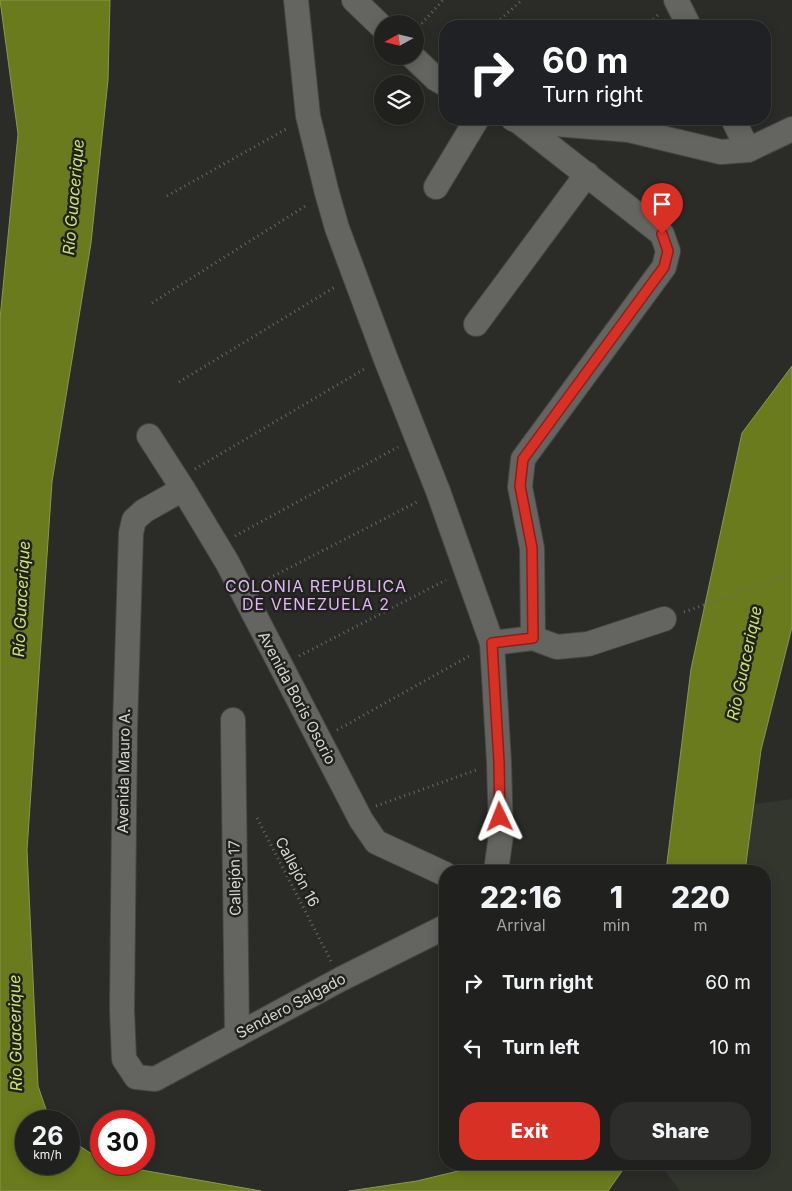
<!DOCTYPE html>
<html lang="en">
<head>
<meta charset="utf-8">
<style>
  body { margin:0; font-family:Inter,sans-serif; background:#2d2e2b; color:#f1f3f6; height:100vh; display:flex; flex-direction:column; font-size:19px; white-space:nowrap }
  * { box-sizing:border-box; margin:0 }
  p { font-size:16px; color:#a2a3a4 }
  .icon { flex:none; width:28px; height:28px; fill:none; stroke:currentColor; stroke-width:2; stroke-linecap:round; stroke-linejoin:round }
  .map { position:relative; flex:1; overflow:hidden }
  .panel { position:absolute; left:439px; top:865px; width:332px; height:305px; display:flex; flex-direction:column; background:#20211e; border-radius:20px; box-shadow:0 2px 12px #0003,0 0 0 1px #3d3e3c }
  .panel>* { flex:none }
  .top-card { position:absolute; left:439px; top:20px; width:332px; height:105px; border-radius:20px; box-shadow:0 2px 12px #0003,0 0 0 1px #3d3e3c; background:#202124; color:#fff; overflow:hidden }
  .needle { width:32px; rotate:262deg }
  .buttons { position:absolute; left:374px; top:15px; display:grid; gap:10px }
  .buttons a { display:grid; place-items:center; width:50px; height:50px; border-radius:50%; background:#20211e; box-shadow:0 2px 12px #0003,0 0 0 1px #3d3e3c; font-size:25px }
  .speed { position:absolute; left:15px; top:1110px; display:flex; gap:10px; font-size:25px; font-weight:700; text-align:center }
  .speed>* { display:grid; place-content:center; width:65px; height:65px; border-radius:50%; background:#20211e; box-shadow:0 2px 12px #0003,0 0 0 1px #3d3e3c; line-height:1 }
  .speed small { font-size:12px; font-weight:400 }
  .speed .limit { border:8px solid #d22; background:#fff; color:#111 }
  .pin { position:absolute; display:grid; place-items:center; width:42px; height:42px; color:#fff; margin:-51px -21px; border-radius:50% 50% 50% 0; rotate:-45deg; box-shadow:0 0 5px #0007 }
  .pin .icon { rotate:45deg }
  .me { position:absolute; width:55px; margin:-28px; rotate:358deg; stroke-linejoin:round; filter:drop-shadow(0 0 4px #0008) }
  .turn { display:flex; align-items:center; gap:18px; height:105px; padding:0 20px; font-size:22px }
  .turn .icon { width:65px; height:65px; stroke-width:2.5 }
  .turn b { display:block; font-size:35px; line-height:42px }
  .eta { display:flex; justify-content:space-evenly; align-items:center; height:85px; text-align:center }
  .eta b { font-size:30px; font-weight:800; line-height:35px }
  .primary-button { display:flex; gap:10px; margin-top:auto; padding:10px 20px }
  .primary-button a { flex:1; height:58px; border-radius:20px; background:#d93025; color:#fff; font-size:20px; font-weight:800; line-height:58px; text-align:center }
  .primary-button a+a { background:#2d2e2b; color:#f1f3f6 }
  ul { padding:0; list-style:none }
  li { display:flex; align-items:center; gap:15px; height:65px; padding:0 20px }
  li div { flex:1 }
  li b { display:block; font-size:19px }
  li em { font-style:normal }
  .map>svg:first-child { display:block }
  .built { fill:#33362c }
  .water { fill:#697b1d; stroke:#8a9754 }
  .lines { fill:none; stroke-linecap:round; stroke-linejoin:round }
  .minor-casing { stroke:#464744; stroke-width:26 }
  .path { stroke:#686965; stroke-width:3; stroke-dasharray:1 4; stroke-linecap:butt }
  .minor { stroke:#646561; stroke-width:24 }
  .route-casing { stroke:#8d1f18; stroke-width:12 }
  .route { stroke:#d93025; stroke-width:9 }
  .labels { text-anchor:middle; stroke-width:5; stroke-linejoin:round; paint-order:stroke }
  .street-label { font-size:15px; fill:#d6d7d4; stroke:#21221e }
  .water-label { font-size:16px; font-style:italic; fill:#cbe56f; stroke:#21221e }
  .neighbourhood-label { font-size:16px; letter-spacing:1px; fill:#e1b5f6; stroke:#21221e }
</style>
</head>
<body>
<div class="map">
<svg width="792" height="1191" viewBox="0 0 792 1191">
  <rect width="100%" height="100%" fill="#2b2c28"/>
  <polygon class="built" points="792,799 792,1191 680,1191 660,1164 765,1164 765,871 745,871 754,804"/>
  <g class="water">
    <polygon points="0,0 110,0 108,80 91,243 52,482 27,850 38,1086 50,1121 26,1121 26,1164 69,1164 69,1139 101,1160 101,1164 107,1164 261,1191 0,1191 0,319 18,134"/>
    <polygon points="792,366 792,627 761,750 745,871 666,871 691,669 742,433"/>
    <polygon points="487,1164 627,1164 608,1191 349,1191 417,1181"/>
  </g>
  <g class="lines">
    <g class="minor-casing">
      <g id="minor">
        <polyline points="296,0 308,116 327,193 337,228 385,357 438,491 492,643 499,762 501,835 496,871"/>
        <polyline points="354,0 382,27"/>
        <polyline points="676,0 689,26"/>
        <polyline points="412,56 436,79 445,84"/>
        <polyline points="513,119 518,121 662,234 668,251 664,267 523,459 520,487 532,548 533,638"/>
        <polyline points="733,119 748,150"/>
        <polyline points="518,121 629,130 721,152 748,150 792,129"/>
        <polyline points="436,187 477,119"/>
        <polyline points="476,324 587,174"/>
        <polyline points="149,436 183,489 227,562 361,820 376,842 445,874"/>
        <polyline points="183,489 144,511 134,520 131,533 125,728 122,1010 124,1059 136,1077 155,1079 341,979 445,927"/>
        <polyline points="492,643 533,638 557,647 588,644 664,619"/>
        <polyline points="233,720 237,1035"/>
      </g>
    </g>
    <g class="path">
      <polyline points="493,26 522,0"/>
      <polyline points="646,26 659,14"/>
      <polyline points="415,31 443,0"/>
      <polyline points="167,196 288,128"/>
      <polyline points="152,303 307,205"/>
      <polyline points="179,382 335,287"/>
      <polyline points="195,469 366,368"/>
      <polyline points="235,536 398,447"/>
      <polyline points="260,583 419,501"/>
      <polyline points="684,612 792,574"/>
      <polyline points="299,656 446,580"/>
      <polyline points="337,730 471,655"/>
      <polyline points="376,806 479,769"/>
      <polyline points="257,818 331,961"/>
    </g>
    <use href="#minor" class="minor"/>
  </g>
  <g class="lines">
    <g class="route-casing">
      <polyline id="route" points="500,817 499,762 492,643 533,638 532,548 520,486 523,459 664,267 668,251 662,234"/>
    </g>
    <use href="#route" class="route"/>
  </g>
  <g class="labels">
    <g class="street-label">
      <text transform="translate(297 698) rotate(62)" y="5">Avenida Boris Osorio</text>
      <text transform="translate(124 771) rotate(-89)" y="5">Avenida Mauro A.</text>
      <text transform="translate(297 872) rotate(62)" y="5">Callejón 16</text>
      <text transform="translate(235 878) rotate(-91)" y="5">Callejón 17</text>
      <text transform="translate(291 1006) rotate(-28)" y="5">Sendero Salgado</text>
    </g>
    <g class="water-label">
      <text transform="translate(73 197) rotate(-85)" y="6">Río Guacerique</text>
      <text transform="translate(21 599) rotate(-87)" y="6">Río Guacerique</text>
      <text transform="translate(744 663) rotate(-78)" y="6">Río Guacerique</text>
      <text transform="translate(15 1033) rotate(-91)" y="6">Río Guacerique</text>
    </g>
    <g class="neighbourhood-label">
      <text x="316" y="592">COLONIA REPÚBLICA<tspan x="316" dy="18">DE VENEZUELA 2</tspan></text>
    </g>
  </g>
</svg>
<div class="buttons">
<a><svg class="needle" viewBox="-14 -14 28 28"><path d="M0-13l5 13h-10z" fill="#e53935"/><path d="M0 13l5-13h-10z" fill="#a2a3a4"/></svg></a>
<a><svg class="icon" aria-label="layers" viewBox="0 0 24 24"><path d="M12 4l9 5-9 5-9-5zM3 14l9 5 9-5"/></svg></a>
</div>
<div class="speed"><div>26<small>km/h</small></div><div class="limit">30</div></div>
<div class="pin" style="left:662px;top:234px;background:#d93025"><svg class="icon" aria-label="arrive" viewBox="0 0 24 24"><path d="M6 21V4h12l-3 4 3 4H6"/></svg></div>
<svg class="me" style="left:500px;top:817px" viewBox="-20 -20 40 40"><path d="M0-17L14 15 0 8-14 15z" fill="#d93025" stroke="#fff" stroke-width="4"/></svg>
<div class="top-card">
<div class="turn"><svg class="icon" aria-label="right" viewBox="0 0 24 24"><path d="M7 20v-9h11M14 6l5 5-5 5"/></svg><div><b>60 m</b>Turn right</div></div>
</div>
<section class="panel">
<div class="eta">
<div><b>22:16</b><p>Arrival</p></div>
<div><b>1</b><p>min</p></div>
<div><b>220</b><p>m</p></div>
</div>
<ul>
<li><svg class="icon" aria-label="right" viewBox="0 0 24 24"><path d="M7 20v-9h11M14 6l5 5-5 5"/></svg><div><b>Turn right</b></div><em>60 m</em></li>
<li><svg class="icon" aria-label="left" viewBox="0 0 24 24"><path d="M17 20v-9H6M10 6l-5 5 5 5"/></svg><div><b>Turn left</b></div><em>10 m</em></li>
</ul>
<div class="primary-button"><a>Exit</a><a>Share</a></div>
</section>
</div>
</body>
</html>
